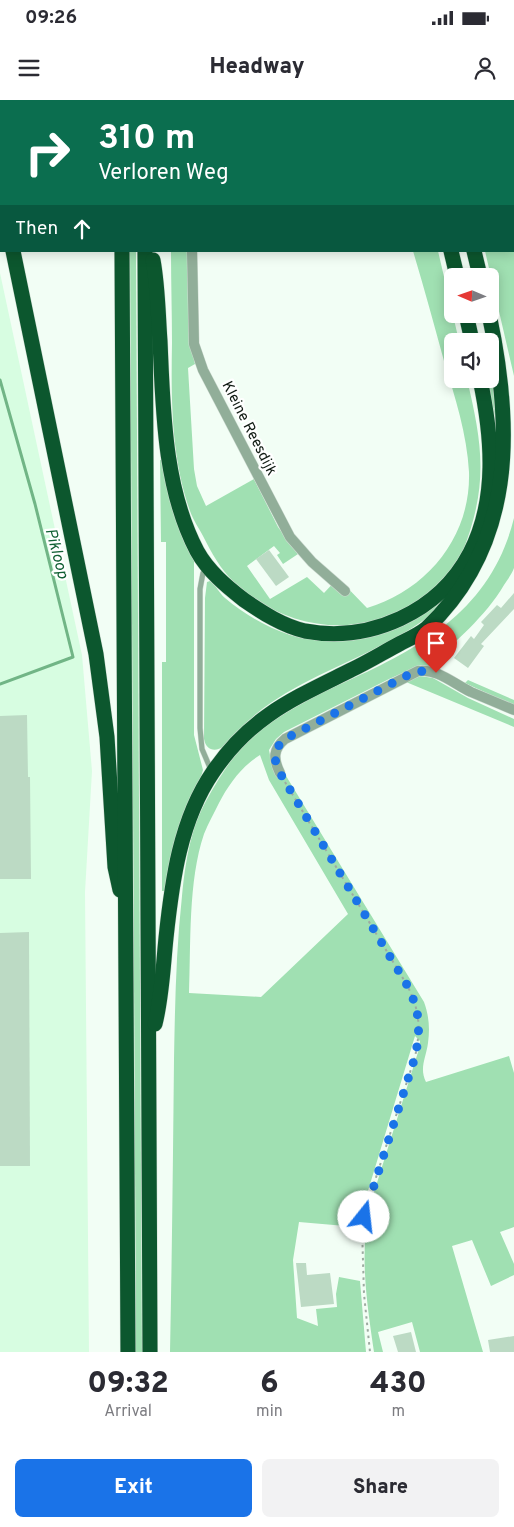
<!DOCTYPE html>
<html lang="en">
<head>
<meta charset="utf-8">
<style>
  body { margin:0; font-family:Overpass,sans-serif; background:#f2f2f3; color:#2b2b33; height:100vh; display:flex; flex-direction:column; font-size:19px; white-space:nowrap }
  * { box-sizing:border-box; margin:0 }
  p { font-size:16px; color:#7c7c81 }
  .icon { flex:none; width:28px; height:28px; fill:none; stroke:currentColor; stroke-width:2; stroke-linecap:round; stroke-linejoin:round }
  .map { position:relative; height:1252px; overflow:hidden }
  .side { display:flex; flex-direction:column; background:#fff; flex:1 }
  .side>* { flex:none }
  .guide { position:absolute; left:0px; top:0px; width:515px; height:152px; box-shadow:0 2px 12px #0003; background:#0b6e4f; color:#fff; overflow:hidden }
  .needle { width:32px; rotate:272deg }
  .fabs { position:absolute; left:444px; top:168px; display:grid; gap:10px }
  .fabs a { display:grid; place-items:center; width:55px; height:55px; border-radius:8px; background:#fff; box-shadow:0 2px 12px #0003; font-size:25px }
  .pin { position:absolute; display:grid; place-items:center; width:42px; height:42px; color:#fff; margin:-51px -21px; border-radius:50% 50% 50% 0; rotate:-45deg; box-shadow:0 0 5px #0007 }
  .pin .icon { rotate:45deg }
  .me { position:absolute; width:55px; margin:-28px; rotate:16deg; stroke-linejoin:round; filter:drop-shadow(0 0 4px #0008) }
  .turn { display:flex; align-items:center; gap:18px; height:105px; padding:0 15px; font-size:22px }
  .turn .icon { width:65px; height:65px; stroke-width:2.5 }
  .turn b { display:block; font-size:35px; line-height:42px }
  .then { display:flex; align-items:center; height:48px; padding:0 15px; background:#0003; gap:10px; font-size:19px }
  .eta { display:flex; justify-content:space-evenly; align-items:center; height:85px; text-align:center }
  .eta b { font-size:30px; font-weight:800; line-height:35px }
  .action { display:flex; gap:10px; margin-top:auto; padding:10px 15px }
  .action a { flex:1; height:58px; border-radius:8px; background:#1a73e8; color:#fff; font-size:20px; font-weight:800; line-height:58px; text-align:center }
  .action a+a { background:#f2f2f3; color:#2b2b33 }
  .status { display:flex; justify-content:space-between; align-items:center; height:35px; padding:0 25px; background:#fff; direction:ltr }
  .status svg { height:14px; fill:currentColor }
  header { display:flex; justify-content:space-between; align-items:center; height:65px; padding:0 15px; background:#fff; font-size:22px; font-weight:800 }
  .map>svg:first-child { display:block }
  .built { fill:#d7fde1 }
  .green { fill:#a0e0b2; fill-rule:evenodd }
  .lines { fill:none; stroke-linecap:round; stroke-linejoin:round }
  .stream { stroke:#71b586; stroke-width:3 }
  .building { fill:#bcdac4 }
  .lane-casing { stroke:#cedad1; stroke-width:6 }
  .street-casing { stroke:#cedad1; stroke-width:11 }
  .primary-casing { stroke:#cedad1; stroke-width:16 }
  .highway-casing { stroke:#cedad1; stroke-width:16 }
  .path { stroke:#9eaaa1; stroke-width:2; stroke-dasharray:2.5 4; stroke-linecap:butt }
  .lane { stroke:#91ae99; stroke-width:5 }
  .street { stroke:#91ae99; stroke-width:10 }
  .primary { stroke:#376e4a; stroke-width:15 }
  .highway { stroke:#0c572e; stroke-width:15 }
  .route { stroke:#1a73e8; stroke-width:9; stroke-dasharray:0 16.2 }
  .labels { text-anchor:middle; stroke-width:4.5; stroke-linejoin:round; paint-order:stroke }
  .street-label { font-size:15px; fill:#101b13; stroke:#fff }
  .water-label { font-size:16px; font-style:italic; fill:#116034; stroke:#fff }
</style>
</head>
<body>
<div class="status"><b>09:26</b><svg viewBox="0 0 49 12"><path d="M0 12V9h3v3zM5 12V6h3v6zM10 12V3h3v9zM15 12V0h3v12zM26 1h20v11H26zM47 4h2v5h-2z"/></svg></div>
<header><svg class="icon" aria-label="menu" viewBox="0 0 24 24"><path d="M4 6h16M4 12h16M4 18h16"/></svg>Headway<svg class="icon" aria-label="person" viewBox="0 0 24 24"><circle cx="12" cy="8" r="4"/><path d="M4 21q1-7 8-7t8 7"/></svg></header>
<div class="map">
<svg width="514" height="1252" viewBox="0 0 514 1252">
  <rect width="100%" height="100%" fill="#f2fef5"/>
  <polygon class="built" points="0,173 82,555 92,671 85,792 89,1252 0,1252"/>
  <g class="green">
    <polygon points="193,0 384,0 193,1"/>
    <polygon points="514,21 514,276 485,151 514,151"/>
    <polygon points="130,151 136,151 142,1252 136,1252"/>
    <path d="M171 151H188L191 244 195 264 188 268 194 369 197 386 206 406 254 379 278 427 298 454 283 464 277 455 280 453 274 446 247 466 270 499 307 477 324 493 338 478 367 508C427 490 471 437 469 372 467 334 455 297 444 261 434 224 424 188 413 151H438L459 241H452V279H467C480 335 488 374 470 431 466 442 463 454 456 464 444 483 422 499 402 510 347 539 278 525 234 482 221 470 211 452 203 436 199 428 193 420 190 411 171 357 171 299 172 243 172 212 171 182 171 151Z"/>
    <path d="M490 259C514 386 513 477 386 543 342 566 294 583 256 614 244 624 234 635 224 646 215 653 206 650 204 639L205 498 207 482 210 481C216 485 219 493 225 498 244 514 266 527 290 535 355 554 421 529 461 476 469 466 477 457 482 445 489 428 494 408 496 390 499 368 499 343 496 322 494 309 489 294 489 281 489 276 490 266 490 259Z"/>
    <polygon points="160,360 165,361 194,455 194,635 203,670 167,791 162,791 162,562 166,562 166,442 161,442"/>
    <path d="M514 418C514 431 514 457 514 468 512 474 507 480 504 485 485 517 456 541 429 566L421 565 389 579 284 632 276 639 269 650 273 670 283 671 424 902C429 916 430 928 428 943 426 958 419 968 426 982L509 956 514 973V1127L500 1132 514 1164V1175L491 1186 472 1140 452 1146 483 1252H420L412 1222 378 1232 383 1252H374C367 1204 359 1153 370 1105L419 949 420 941 415 936 357 1127 299 1122 293 1160 297 1218 318 1226 316 1209 337 1207 336 1194 339 1177 360 1181 366 1252H170C172 1154 173 1057 174 959 175 905 176 850 182 796 184 774 187 753 193 732 199 710 217 681 230 662 257 624 306 600 347 581 425 546 492 507 514 418ZM260 655 269 680 348 814 261 897 189 893C191 844 188 781 204 734 208 724 214 713 219 703 229 684 241 667 260 655Z"/>
    <polygon points="420,576 433,578 468,598 514,619 514,627 406,582"/>
    <polygon points="468,580 514,600 514,606 465,583"/>
  </g>
  <g class="lines">
    <polyline class="stream" points="0,280 35,404 73,557 0,584"/>
  </g>
  <g class="building">
    <polygon points="269,450 289,477 276,486 256,459"/>
    <polygon points="514,493 514,509 481,544 484,546 468,568 454,558 471,536 474,539 484,525 481,522 497,505 501,508"/>
    <polygon points="27,615 28,677 30,677 31,779 0,779 0,616"/>
    <polygon points="29,832 30,1066 0,1066 0,833"/>
    <polygon points="296,1163 306,1163 307,1175 330,1173 334,1204 301,1207"/>
    <polygon points="411,1232 416,1252 398,1252 393,1236"/>
    <polygon points="514,1236 514,1252 490,1252 488,1240"/>
  </g>
  <g class="lines">
    <g class="lane-casing">
      <polyline id="lane" points="206,467 203,473 200,489 200,628 202,649 211,670"/>
    </g>
    <g class="street-casing">
      <g id="street">
        <polyline points="189,0 189,1"/>
        <polyline points="192,151 194,244 203,270 290,437 312,462 345,491"/>
        <path d="M280 673C273 659 273 649 285 639L418 571C437 568 454 584 471 592 485 598 500 604 514 610"/>
      </g>
    </g>
    <g class="primary-casing">
      <g id="primary">
        <polyline points="436,1 441,0"/>
        <polyline points="0,70 1,70"/>
        <polyline points="0,89 1,89"/>
      </g>
    </g>
    <g class="highway-casing">
      <g id="highway">
        <polyline points="122,0 122,1"/>
        <polyline points="144,0 144,1"/>
        <polyline points="478,1 482,0"/>
        <polyline points="0,140 1,142"/>
        <polyline points="13,151 96,554 107,637 115,767 120,790"/>
        <polyline points="122,151 128,1252"/>
        <polyline points="145,151 150,1252"/>
        <polyline points="451,151 457,176"/>
        <polyline points="474,151 480,176"/>
        <path d="M153 160C158 187 158 214 160 241 163 310 164 388 197 451 208 471 226 486 244 500 263 513 283 526 305 531 370 543 439 512 470 453 498 399 492 336 480 279"/>
        <polyline points="466,214 472,241"/>
        <path d="M155 924C162 896 163 867 166 838 172 781 180 720 213 672 251 616 293 599 351 570 368 562 384 552 401 543 409 539 420 534 427 528 514 445 514 331 489 214"/>
      </g>
    </g>
    <g class="path">
      <polyline points="406,1 412,0"/>
      <path d="M285 682 407 885C420 911 421 928 415 957L371 1093 362 1128 364 1194 370 1252"/>
    </g>
    <use href="#lane" class="lane"/>
    <use href="#street" class="street"/>
    <use href="#primary" class="primary"/>
    <use href="#highway" class="highway"/>
  </g>
  <g class="lines">
    <path class="route" d="M364 1117 415 957C421 928 420 911 407 885L280 673C273 660 273 649 285 639L414 572 425 571 436 573"/>
  </g>
  <g class="labels">
    <g class="street-label">
      <text transform="translate(250 328) rotate(63)" y="5">Kleine Reesdijk</text>
    </g>
    <g class="water-label">
      <text transform="translate(58 453) rotate(75)" y="6">Pikloop</text>
    </g>
  </g>
</svg>
<div class="fabs">
<a><svg class="needle" viewBox="-14 -14 28 28"><path d="M0-13l5 13h-10z" fill="#e53935"/><path d="M0 13l5-13h-10z" fill="#7c7c81"/></svg></a>
<a><svg class="icon" aria-label="sound" viewBox="0 0 24 24"><path d="M4 9h4l5-4v14l-5-4H4zM17 9q2 3 0 6"/></svg></a>
</div>
<div class="pin" style="left:436px;top:573px;background:#d93025"><svg class="icon" aria-label="arrive" viewBox="0 0 24 24"><path d="M6 21V4h12l-3 4 3 4H6"/></svg></div>
<svg class="me" style="left:364px;top:1117px" viewBox="-20 -20 40 40"><circle r="19" fill="#fff"/><path d="M0-13L10 11 0 6-10 11z" fill="#1a73e8"/></svg>
<div class="guide">
<div class="turn"><svg class="icon" aria-label="right" viewBox="0 0 24 24"><path d="M7 20v-9h11M14 6l5 5-5 5"/></svg><div><b>310 m</b>Verloren Weg</div></div>
<div class="then">Then<svg class="icon" aria-label="ahead" viewBox="0 0 24 24"><path d="M12 20V5M6 11l6-6 6 6"/></svg></div>
</div>
</div>
<section class="side">
<div class="eta">
<div><b>09:32</b><p>Arrival</p></div>
<div><b>6</b><p>min</p></div>
<div><b>430</b><p>m</p></div>
</div>
<div class="action"><a>Exit</a><a>Share</a></div>
</section>
</body>
</html>
